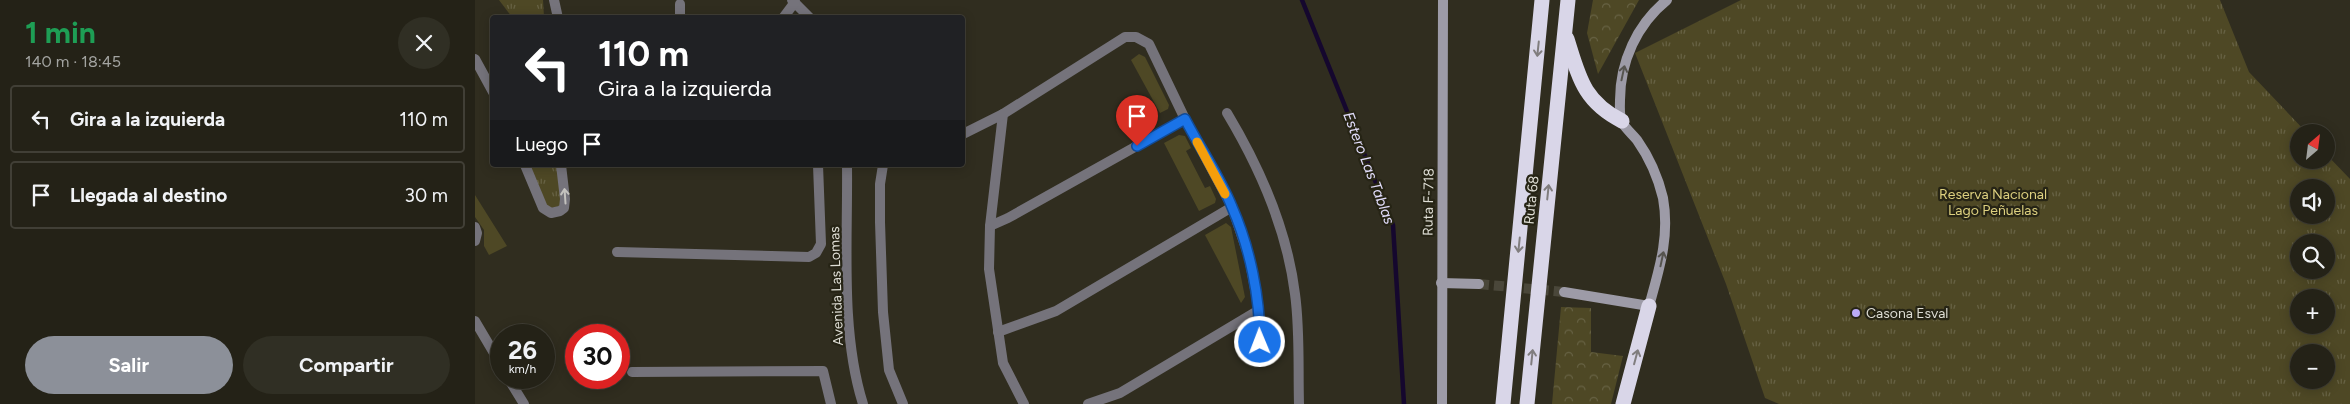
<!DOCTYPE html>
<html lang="es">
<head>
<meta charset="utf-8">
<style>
  body { margin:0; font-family:Figtree,sans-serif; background:#302f24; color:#f1f3f6; height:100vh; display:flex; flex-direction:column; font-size:19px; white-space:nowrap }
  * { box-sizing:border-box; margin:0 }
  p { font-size:16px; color:#a3a4a1 }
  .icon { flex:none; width:28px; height:28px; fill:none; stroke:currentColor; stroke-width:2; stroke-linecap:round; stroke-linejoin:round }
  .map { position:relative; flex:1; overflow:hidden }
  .panel { display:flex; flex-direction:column; background:#242217; width:475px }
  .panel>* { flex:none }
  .guide { position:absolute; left:15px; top:15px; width:475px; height:152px; border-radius:5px; box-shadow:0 2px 12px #0003,0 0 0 1px #413f36; background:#202124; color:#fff; overflow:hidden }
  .needle { width:32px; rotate:28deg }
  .tools { position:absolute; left:1815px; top:124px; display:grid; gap:10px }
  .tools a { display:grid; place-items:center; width:45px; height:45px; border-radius:50%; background:#242217; box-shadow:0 2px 12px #0003,0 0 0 1px #413f36; font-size:25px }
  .speed { position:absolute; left:15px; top:324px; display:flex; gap:10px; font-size:25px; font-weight:700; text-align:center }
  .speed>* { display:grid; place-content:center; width:65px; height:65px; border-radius:50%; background:#242217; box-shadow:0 2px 12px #0003,0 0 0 1px #413f36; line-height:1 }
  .speed small { font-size:12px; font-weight:400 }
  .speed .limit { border:8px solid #d22; background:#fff; color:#111 }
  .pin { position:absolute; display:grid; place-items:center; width:42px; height:42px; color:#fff; margin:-51px -21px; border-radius:50% 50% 50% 0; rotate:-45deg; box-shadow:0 0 5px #0007 }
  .pin .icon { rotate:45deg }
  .me { position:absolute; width:55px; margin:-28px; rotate:359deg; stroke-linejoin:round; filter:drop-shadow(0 0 4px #0008) }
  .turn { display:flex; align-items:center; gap:18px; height:105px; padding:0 25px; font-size:22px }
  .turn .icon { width:65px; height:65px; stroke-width:2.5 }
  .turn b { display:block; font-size:35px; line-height:42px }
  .then { display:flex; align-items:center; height:48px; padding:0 25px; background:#0003; gap:10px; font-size:19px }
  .round { display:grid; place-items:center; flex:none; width:52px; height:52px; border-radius:26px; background:#302f24 }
  .headline { display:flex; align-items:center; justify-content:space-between; height:85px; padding:0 25px }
  h1 { font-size:30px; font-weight:700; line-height:38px; color:#1e9e55 }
  .primary-button { display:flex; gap:10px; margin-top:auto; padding:10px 25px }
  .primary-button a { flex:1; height:58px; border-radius:30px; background:#8c9099; color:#fff; font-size:20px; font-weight:700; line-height:58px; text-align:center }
  .primary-button a+a { background:#302f24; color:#f1f3f6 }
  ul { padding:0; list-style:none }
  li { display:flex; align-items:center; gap:15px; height:68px; margin:0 10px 8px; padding:0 15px; border:2px solid #413f36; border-radius:5px }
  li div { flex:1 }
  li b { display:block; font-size:19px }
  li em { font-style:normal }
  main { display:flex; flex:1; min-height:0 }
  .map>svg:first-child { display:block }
  .grass { fill:#4e4825 }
  .forest { fill:url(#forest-crowns) }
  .park { fill:url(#park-tufts); fill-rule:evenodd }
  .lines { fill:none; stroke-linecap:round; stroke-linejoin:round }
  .stream { stroke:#15072e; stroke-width:4.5 }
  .secondary-tunnel { stroke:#4a473a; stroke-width:10; stroke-dasharray:10 5; stroke-linecap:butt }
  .street { stroke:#75737b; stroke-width:10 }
  .secondary { stroke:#9d9ba7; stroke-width:10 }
  .highway { stroke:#d9d6e8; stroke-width:15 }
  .oneway { stroke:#807d7e }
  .oneway2 { stroke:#56544f }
  .oneway3 { stroke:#c4c2be }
  .route-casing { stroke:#114b97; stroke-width:12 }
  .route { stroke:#1a73e8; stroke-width:9 }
  .slow { stroke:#f59e0b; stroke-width:9 }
  .poi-dot { fill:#baaaf6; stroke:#262415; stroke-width:2 }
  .labels { text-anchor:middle; stroke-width:4.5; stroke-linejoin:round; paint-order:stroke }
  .park-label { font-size:14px; fill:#ddd07f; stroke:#262415 }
  .street-label { font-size:14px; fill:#deddd4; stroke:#262415 }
  .poi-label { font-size:14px; fill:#deddd4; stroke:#262415; text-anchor:start }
  .water-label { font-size:15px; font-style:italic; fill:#e1dcfa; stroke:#262415 }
</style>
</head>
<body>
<main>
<section class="panel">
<div class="headline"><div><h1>1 min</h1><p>140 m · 18:45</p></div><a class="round"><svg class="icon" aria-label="close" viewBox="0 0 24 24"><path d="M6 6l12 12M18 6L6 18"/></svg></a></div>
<ul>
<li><svg class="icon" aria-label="left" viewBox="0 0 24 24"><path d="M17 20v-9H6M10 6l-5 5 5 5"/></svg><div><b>Gira a la izquierda</b></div><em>110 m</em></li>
<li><svg class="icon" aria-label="arrive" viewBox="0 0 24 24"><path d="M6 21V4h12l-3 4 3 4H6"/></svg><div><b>Llegada al destino</b></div><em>30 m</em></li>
</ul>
<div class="primary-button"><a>Salir</a><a>Compartir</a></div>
</section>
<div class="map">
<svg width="1875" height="404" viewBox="0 0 1875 404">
  <defs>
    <pattern id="forest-crowns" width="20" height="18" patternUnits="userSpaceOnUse" patternTransform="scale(1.25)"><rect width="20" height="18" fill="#4e4825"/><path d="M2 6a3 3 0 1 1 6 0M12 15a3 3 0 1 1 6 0" fill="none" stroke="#676244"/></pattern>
    <pattern id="park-tufts" width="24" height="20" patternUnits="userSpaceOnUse" patternTransform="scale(1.25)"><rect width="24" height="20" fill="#4e4825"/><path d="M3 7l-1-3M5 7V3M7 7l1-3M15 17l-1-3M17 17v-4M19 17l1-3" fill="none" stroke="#676244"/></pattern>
  </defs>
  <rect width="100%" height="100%" fill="#302d1f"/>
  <g class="grass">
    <polygon points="664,54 670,57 694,105 693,109 685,113 656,60"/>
    <polygon points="704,135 710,136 716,148 711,151 730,188 735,186 741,199 740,203 724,211 689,143"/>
    <polygon points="0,195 32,246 14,255 9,246 9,230 0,217"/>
    <polygon points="751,223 756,227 770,297 766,303 730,235"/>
  </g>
  <g class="forest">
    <polygon points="1118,0 1164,0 1123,74 1112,33"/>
    <polygon points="1086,307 1116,308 1116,352 1148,356 1136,404 1077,404"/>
  </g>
  <g class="park">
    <polygon points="24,0 68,0 69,17 37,17"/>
    <path d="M1266 0H1745L1774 72 1831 132H1824V160H1851V154L1875 179V404H1304L1290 398 1251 284 1160 53ZM1824 188H1851V215H1824ZM1824 242H1851V270H1824ZM1824 298H1851V325H1824ZM1824 352H1851V380H1824Z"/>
    <polygon points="53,165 83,165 86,206 72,209"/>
  </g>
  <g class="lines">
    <polyline class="stream" points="827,0 918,225 929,404"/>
    <polyline class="secondary-tunnel" points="1004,284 1089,292"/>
    <g class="street">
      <polyline points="79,0 83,18"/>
      <polyline points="317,0 335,18"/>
      <polyline points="205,4 205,18"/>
      <polyline points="308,18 320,2"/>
      <polyline points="0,59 18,92"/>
      <path d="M752 113C785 168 812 229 820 294 825 330 823 367 824 404"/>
      <polyline points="528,114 515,226 514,269 528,363 549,404"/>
      <polyline points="488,134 528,114 650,37 661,37 674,44 710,119 757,207 774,257 784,310 785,342"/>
      <polyline points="50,165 68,208 76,213 85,211 89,208 90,199 86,165"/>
      <path d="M372 165C373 242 365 331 388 404"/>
      <polyline points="408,165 405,184 405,222 408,312 414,370 428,404"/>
      <polyline points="515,226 533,218 710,119"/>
      <polyline points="0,227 2,233 0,241"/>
      <polyline points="142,252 334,257 341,253 346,244 343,165"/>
      <polyline points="0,321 26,365"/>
      <polyline points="523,332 581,311 757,207"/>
      <polyline points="157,372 348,371 356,404"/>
      <polyline points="33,378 49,404"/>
      <polyline points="613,404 645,393 784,310"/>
    </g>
    <g class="secondary">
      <polyline points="966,283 1004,284"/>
      <path d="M1089 292 1174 306C1184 270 1195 237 1188 198 1183 177 1174 157 1162 140 1157 134 1150 128 1147 122 1144 116 1145 106 1145 100 1145 62 1162 24 1192 0"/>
      <polyline points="967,404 968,0"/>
    </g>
    <g class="highway">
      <path d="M1092 39C1104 77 1108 101 1147 121"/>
      <polyline points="1028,404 1067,0"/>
      <polyline points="1052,404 1093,0"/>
      <polyline points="1148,404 1174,306"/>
    </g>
  </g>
  <defs><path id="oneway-shaft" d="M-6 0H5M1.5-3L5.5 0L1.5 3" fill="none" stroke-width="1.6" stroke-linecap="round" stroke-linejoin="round" transform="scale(1.25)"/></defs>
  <g class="oneway">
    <use href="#oneway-shaft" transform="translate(1063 49) rotate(96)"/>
    <use href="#oneway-shaft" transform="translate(1073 192) rotate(-84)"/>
    <use href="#oneway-shaft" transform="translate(1044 245) rotate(96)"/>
    <use href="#oneway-shaft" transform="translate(1057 357) rotate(-84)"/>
    <use href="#oneway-shaft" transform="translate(1161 357) rotate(-75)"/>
  </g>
  <g class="oneway2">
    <use href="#oneway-shaft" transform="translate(1148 73) rotate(-78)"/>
    <use href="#oneway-shaft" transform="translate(1187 259) rotate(-78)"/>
  </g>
  <use class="oneway3" href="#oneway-shaft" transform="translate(90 196) rotate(-94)"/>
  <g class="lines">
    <g class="route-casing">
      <path id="route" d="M662 146 710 119C725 148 745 177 757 207 775 248 785 297 785 342"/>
    </g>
    <use href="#route" class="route"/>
    <polyline class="slow" points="722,142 750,194"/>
  </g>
  <circle class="poi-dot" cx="1381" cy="313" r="5"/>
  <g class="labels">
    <g class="park-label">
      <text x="1518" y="199">Reserva Nacional<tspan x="1518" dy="16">Lago Peñuelas</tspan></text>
    </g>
    <g class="street-label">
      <text transform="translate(1056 200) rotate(-84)" y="5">Ruta 68</text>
      <text transform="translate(953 202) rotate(-89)" y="5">Ruta F-718</text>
      <text transform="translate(361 286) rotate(-92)" y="5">Avenida Las Lomas</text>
    </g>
    <g class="poi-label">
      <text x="1391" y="318">Casona Esval</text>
    </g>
    <g class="water-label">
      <text transform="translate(894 168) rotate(69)" y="5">Estero Las Tablas</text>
    </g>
  </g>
</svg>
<div class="tools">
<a><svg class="needle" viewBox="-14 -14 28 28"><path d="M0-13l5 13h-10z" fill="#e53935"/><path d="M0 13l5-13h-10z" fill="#a3a4a1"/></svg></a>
<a><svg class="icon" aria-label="sound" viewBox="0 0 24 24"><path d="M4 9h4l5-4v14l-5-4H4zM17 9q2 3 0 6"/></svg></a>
<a><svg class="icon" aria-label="search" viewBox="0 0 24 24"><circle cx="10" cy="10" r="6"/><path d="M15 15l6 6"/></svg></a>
<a>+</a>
<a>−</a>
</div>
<div class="speed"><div>26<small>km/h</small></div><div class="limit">30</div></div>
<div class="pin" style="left:662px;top:146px;background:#d93025"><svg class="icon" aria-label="arrive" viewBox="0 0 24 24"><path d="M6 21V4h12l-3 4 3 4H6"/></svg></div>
<svg class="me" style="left:785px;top:342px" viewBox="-20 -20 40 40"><circle r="17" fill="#1a73e8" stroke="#fff" stroke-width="3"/><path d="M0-11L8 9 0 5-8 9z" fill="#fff"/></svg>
<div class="guide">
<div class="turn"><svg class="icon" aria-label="left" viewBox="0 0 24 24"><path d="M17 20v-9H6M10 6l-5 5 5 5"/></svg><div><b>110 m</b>Gira a la izquierda</div></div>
<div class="then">Luego<svg class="icon" aria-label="arrive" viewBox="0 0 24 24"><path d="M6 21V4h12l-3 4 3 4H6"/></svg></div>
</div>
</div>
</main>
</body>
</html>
